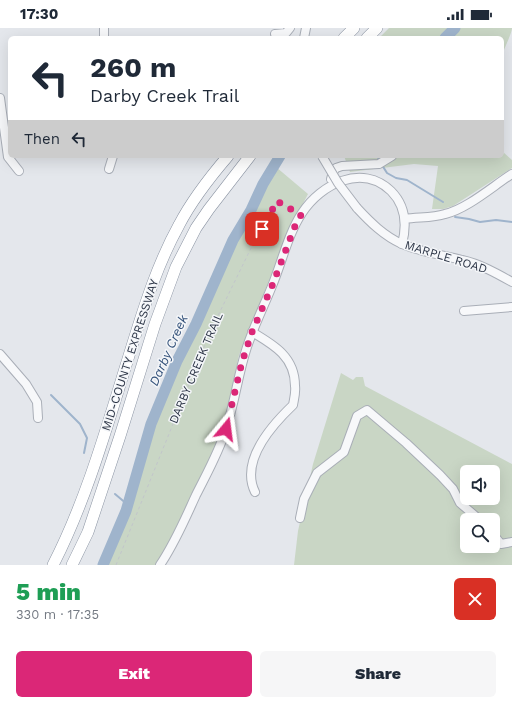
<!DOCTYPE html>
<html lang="en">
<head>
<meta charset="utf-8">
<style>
  body { margin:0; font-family:"Work Sans",sans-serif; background:#f6f6f7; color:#1f2937; height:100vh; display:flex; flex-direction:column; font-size:15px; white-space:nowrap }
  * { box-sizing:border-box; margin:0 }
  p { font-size:13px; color:#747a83 }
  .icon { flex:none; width:22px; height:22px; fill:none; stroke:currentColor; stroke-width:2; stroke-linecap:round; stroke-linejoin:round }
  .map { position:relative; height:537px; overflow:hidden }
  .side { display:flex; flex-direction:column; background:#fff; flex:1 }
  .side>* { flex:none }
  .hud { position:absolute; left:8px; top:8px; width:496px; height:122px; border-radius:6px; box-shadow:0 4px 16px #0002; background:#fff; color:#1f2937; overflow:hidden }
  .tools { position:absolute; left:460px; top:437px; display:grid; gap:8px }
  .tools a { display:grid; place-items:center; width:40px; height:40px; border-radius:6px; background:#fff; box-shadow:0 4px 16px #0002; font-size:20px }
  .pin { position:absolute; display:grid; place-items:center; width:34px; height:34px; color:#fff; margin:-17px; border-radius:8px; box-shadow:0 2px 6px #0006 }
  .me { position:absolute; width:44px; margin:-22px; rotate:16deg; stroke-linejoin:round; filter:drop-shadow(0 0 3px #0008) }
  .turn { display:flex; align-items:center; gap:14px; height:84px; padding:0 16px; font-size:18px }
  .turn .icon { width:52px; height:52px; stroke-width:2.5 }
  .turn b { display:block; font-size:28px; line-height:34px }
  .then { display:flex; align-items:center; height:38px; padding:0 16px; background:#0003; gap:8px; font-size:15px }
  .round { display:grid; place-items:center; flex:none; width:42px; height:42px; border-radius:6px; background:#f6f6f7 }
  .headline { display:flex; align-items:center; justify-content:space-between; height:68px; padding:0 16px }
  h1 { font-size:24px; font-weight:800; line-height:30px; color:#1e9e55 }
  .cta { display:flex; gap:8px; margin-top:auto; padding:8px 16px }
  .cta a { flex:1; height:46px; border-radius:6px; background:#db2777; color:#fff; font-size:16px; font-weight:800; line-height:46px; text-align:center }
  .cta a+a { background:#f6f6f7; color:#1f2937 }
  .status { display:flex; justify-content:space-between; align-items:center; height:28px; padding:0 20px; background:#fff; direction:ltr }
  .status svg { height:11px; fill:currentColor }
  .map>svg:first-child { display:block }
  .green { fill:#c9d6c5; fill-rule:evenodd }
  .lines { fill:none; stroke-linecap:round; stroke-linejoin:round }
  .stream { stroke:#9fb4cc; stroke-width:2 }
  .river { stroke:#9fb4cc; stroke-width:11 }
  .minor-casing { stroke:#a9aeb7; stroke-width:10 }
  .highway-casing { stroke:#8b94a3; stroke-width:12 }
  .path { stroke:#c2c5cb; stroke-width:1; stroke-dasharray:3 3; stroke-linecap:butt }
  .minor { stroke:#f7f8fa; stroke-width:8 }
  .highway { stroke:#fff; stroke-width:11 }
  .minor-bridge-casing { stroke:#a9aeb7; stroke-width:10; stroke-linecap:butt }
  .minor-bridge { stroke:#f7f8fa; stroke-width:8 }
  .route { stroke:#db2777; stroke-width:7; stroke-dasharray:0 12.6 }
  .labels { text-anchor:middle; stroke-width:3; stroke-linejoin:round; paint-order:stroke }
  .street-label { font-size:12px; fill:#2b3445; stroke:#f4f6f9 }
  .water-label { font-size:13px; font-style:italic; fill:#34527a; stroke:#f4f6f9 }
</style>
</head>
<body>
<div class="status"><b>17:30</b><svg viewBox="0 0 49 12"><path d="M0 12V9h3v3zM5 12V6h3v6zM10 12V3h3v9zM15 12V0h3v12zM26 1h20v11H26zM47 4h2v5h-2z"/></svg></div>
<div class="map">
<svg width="512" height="537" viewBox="0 0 512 537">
  <rect width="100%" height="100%" fill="#e4e7ec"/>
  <g class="green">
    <path d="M389 0H512C512 5 504 21 502 27V10H379Z"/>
    <polygon points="502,123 512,132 512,140 453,178 443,181 432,181 438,138 414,136 350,144 344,128 502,128"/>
    <polygon points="276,139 308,166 289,203 239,327 224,399 209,439 158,537 106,537 132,473 148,415 177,339 242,202"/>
    <path d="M341 345 353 352 356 349H363L365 358 512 436V537H294L298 503 313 436ZM467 444H493V470H467ZM467 492H493V518H467Z"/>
  </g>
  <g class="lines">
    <g class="stream">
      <polyline points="377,128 380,133"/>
      <polyline points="382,137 387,145 396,150 407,152 443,174"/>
      <polyline points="455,189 469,191 480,194 496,192 512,194"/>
      <polyline points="51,367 80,396 87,410 84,425"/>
      <polyline points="115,466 128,477"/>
    </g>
    <g class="river">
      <polyline points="445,10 455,0"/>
      <polyline points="103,537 126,483 151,396 177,333 196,296 233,212 251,182 263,156 280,128"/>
    </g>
    <g class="minor-casing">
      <g id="minor">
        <polyline points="104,0 104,10"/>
        <polyline points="275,6 286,5 290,0"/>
        <polyline points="304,10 306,0"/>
        <polyline points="0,70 8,129 19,143"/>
        <polyline points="109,141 113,128"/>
        <polyline points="331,151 333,144 336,140 342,138 379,136 392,128"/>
        <path d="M357 180C370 194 384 208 402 216 421 224 442 227 462 232 480 236 496 245 512 254"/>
        <path d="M405 191C418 189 433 190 445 186 467 181 493 158 512 146"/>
        <polyline points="464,283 512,279"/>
        <path d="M252 304C274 317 295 329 295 358 296 364 294 371 293 377 272 397 240 433 255 464"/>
        <polyline points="0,326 26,356 37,374 38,390"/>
        <polyline points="300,490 304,471 317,445 344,424 357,388 367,382 406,415 440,447 453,461 460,475 480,492"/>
        <polyline points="493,506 501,516 512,514"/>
        <path d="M160 537C175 515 185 491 196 467 207 445 219 424 226 401 235 374 238 346 247 319 254 298 264 278 272 258 282 234 288 206 302 185 321 156 362 135 391 163 406 178 407 197 402 216"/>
      </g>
    </g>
    <g class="highway-casing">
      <g id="highway">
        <polyline points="344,10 354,0"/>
        <polyline points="367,10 377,0"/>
        <path d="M53 537C88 469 109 391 132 318 145 276 158 235 179 197 192 172 210 149 228 128"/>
        <polyline points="72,537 88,504 120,408 155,296 176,239 196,200 209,181 250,128"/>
      </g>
    </g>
    <polyline class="path" points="116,537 211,302 254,214 277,173 295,183"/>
    <use href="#minor" class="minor"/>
    <use href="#highway" class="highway"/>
    <g class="minor-bridge-casing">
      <polyline id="minor-bridge" points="322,128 338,155 357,180"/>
    </g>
    <use href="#minor-bridge" class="minor-bridge"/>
  </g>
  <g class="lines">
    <polyline class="route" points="226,401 242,334 252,304 272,258 295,198 301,187 277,173 262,201"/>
  </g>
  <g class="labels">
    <g class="street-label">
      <text transform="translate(446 229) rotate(17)" y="4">MARPLE ROAD</text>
      <text transform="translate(130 327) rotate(-72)" y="4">MID-COUNTY EXPRESSWAY</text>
      <text transform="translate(196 340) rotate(-67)" y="4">DARBY CREEK TRAIL</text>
    </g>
    <g class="water-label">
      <text transform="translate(168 322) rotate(-66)" y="5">Darby Creek</text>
    </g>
  </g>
</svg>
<div class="tools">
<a><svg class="icon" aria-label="sound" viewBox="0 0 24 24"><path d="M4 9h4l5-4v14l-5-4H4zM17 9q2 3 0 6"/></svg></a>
<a><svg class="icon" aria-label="search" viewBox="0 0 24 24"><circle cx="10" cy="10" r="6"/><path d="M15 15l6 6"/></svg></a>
</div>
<div class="pin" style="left:262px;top:201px;background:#d93025"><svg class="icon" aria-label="arrive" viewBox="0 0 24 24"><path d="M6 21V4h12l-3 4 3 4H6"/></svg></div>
<svg class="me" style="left:226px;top:401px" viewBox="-20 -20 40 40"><path d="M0-17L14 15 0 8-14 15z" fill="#db2777" stroke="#fff" stroke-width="4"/></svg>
<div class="hud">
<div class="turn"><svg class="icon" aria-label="left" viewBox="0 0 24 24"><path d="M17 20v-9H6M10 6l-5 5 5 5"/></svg><div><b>260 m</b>Darby Creek Trail</div></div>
<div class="then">Then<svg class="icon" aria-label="left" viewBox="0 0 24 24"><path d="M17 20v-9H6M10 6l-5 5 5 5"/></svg></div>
</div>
</div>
<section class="side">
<div class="headline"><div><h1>5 min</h1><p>330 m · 17:35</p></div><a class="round" style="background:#d93025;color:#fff"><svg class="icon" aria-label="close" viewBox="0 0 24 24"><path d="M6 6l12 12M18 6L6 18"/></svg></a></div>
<div class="cta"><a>Exit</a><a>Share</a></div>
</section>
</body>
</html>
